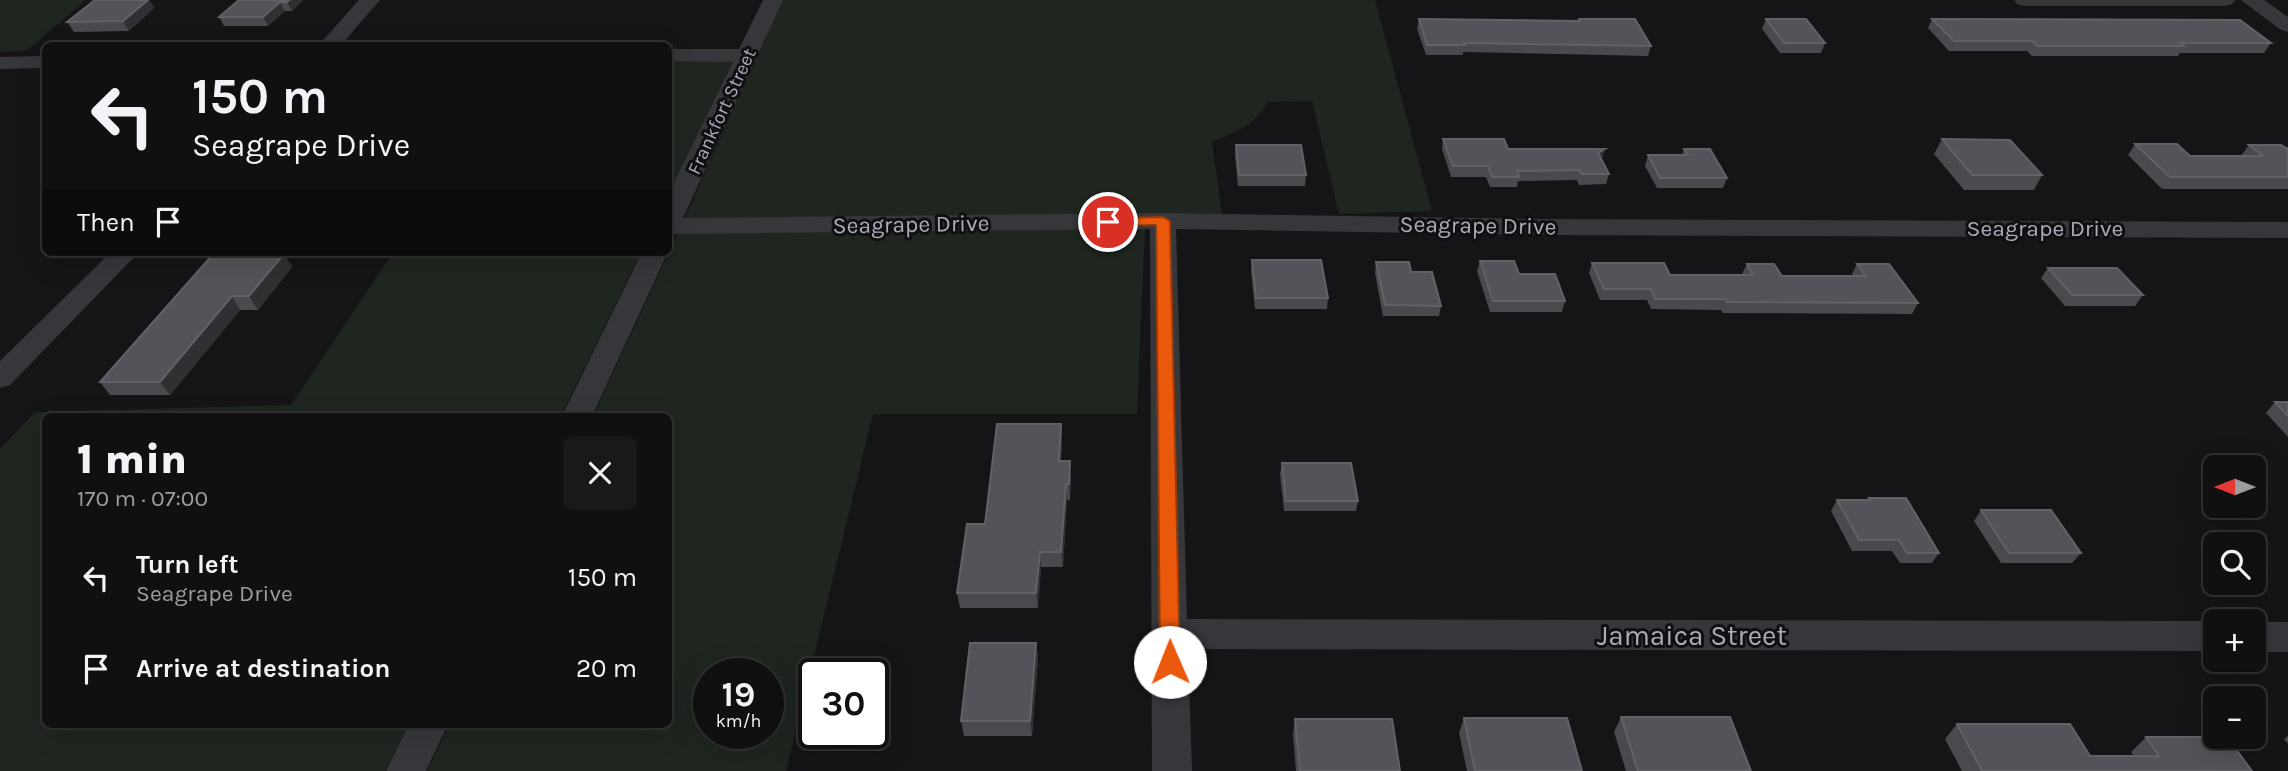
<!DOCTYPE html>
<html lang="en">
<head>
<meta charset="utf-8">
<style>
  body { margin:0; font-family:Karla,sans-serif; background:#19191a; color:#f1f3f6; height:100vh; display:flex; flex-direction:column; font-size:26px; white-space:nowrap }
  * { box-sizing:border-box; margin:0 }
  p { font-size:23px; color:#9c9d9f }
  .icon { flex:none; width:38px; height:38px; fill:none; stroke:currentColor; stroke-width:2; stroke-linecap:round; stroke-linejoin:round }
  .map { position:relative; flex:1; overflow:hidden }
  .details { position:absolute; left:42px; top:413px; width:630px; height:315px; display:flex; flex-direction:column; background:#101011; border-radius:10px; box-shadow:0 7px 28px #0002,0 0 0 2px #303031 }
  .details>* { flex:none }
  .banner { position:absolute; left:42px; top:42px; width:630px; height:214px; border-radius:10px; box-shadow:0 7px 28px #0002,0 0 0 2px #303031; background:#101011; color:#f1f3f6; overflow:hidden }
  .needle { width:46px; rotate:270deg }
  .fabs { position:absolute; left:2203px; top:455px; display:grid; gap:14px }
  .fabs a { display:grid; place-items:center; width:63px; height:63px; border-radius:10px; background:#101011; box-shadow:0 7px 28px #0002,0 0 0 2px #303031; font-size:35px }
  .speed { position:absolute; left:693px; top:658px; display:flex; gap:14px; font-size:35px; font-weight:700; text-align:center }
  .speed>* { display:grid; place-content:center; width:91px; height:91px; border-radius:50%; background:#101011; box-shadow:0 7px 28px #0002,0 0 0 2px #303031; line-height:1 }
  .speed small { font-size:18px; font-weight:400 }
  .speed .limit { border:4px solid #111; border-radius:10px; background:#fff; color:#111 }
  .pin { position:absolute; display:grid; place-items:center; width:60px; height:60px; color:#fff; margin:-30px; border:4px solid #fff; border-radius:50%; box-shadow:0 2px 7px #0007 }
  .me { position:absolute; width:77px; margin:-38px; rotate:359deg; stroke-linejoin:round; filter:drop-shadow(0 0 5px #0008) }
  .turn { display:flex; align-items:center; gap:24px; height:147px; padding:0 35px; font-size:32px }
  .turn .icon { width:91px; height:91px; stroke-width:2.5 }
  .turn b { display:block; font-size:49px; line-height:60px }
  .then { display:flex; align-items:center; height:66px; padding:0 35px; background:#0003; gap:14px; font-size:26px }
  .round { display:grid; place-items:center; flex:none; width:74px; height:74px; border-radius:10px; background:#19191a }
  .headline { display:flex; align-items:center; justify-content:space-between; height:119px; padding:0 35px }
  h1 { font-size:42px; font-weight:800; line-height:52px }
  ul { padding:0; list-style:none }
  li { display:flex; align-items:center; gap:21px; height:91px; padding:0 35px }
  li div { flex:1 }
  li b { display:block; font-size:26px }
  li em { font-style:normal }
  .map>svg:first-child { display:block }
  .green { fill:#1f2620; fill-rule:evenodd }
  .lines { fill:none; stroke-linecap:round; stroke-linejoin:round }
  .minor { fill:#36373b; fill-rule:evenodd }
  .wall { fill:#49494e }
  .shaded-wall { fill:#303033 }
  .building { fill:#535459; stroke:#616268; stroke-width:2 }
  .route { fill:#ea580c; stroke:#983908; stroke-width:2 }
  .labels { text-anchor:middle; stroke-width:6; stroke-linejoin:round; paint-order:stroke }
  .far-street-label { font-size:19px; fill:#a8acb6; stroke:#101012 }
  .street-label { font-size:23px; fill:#a8acb6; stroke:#101012 }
  .near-street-label { font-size:28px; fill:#a8acb6; stroke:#101012 }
</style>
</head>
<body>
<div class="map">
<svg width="2288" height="771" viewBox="0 0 2288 771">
  <rect width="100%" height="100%" fill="#151517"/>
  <g class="green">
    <polygon points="0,0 86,0 28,50 0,52"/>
    <path d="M783 0H1375L1432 211 1339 214 1312 101 1268 102C1256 124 1235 133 1212 142L1222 215 684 219Z"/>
    <polygon points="669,60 733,61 669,195"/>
    <path d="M1145 228 1137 414H873L786 771H427L449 725 668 724V416H593L678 233ZM709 674H768V733H709Z"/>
    <polygon points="393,252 641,252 561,416 46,416 46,724 409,725 385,771 0,771 0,449 35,412 291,405"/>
  </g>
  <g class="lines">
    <g class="minor">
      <polygon points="359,0 380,0 340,46 318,46"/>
      <polygon points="763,0 783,0 683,218 1163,213 1541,219 2288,222 2288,238 1541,235 1176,229 1187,619 2216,621 2216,651 1188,649 1192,771 1152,771 1150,229 668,234 668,195 733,62 668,61 668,49 739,49"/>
      <polygon points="2014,0 2235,0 2232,4 2225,6 2024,6 2017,4"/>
      <polygon points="2241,0 2264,0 2288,17 2288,32 2281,30"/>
      <polygon points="46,56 46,68 0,69 0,57"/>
      <polygon points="111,252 139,252 10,385 0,388 0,361"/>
      <polygon points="642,252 668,252 592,416 562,416"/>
      <rect x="2254" y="622" width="34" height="30"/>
      <polygon points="409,724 448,724 426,771 386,771"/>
    </g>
  </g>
  <g class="wall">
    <polygon points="95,0 149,0 154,8 129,31 74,32 67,22"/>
    <polygon points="239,0 303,0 292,11 285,11 268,26 224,26 219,17"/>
    <polygon points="1419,19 1579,21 1579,19 1651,46 1648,56 1463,52 1463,55 1426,55 1417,29"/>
    <polygon points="1766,19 1825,43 1821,53 1780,53 1762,29"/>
    <polygon points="1932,19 2271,43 2264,53 2180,53 2178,56 2032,56 2027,51 1949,51 1928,28"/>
    <polygon points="1443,139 1508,149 1602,159 1609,174 1606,184 1579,185 1577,180 1518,181 1517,187 1490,187 1486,177 1451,177 1442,149"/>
    <polygon points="1942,139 2042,175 2034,190 1964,190 1934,154"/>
    <polygon points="2135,144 2190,156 2241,156 2249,145 2288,148 2288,189 2162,189 2128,155"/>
    <polygon points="1236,145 1306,175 1305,186 1238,186 1235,156"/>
    <polygon points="1684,149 1727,178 1723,188 1657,188 1645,166 1648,155 1682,155"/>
    <polygon points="284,254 292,267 258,310 240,310 170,395 110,395 100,382"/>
    <polygon points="1252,260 1328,298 1327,309 1255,309 1251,271"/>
    <polygon points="1480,261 1519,274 1565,301 1562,312 1490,312 1477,271"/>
    <polygon points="1376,262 1411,272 1441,306 1439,316 1383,316 1375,273"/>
    <polygon points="1592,263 1670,275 1742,274 1747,264 1782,276 1853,276 1852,274 1857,264 1918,303 1912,314 1723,313 1721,310 1651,309 1647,300 1600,300 1589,273"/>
    <polygon points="2048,268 2143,295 2135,306 2065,306 2041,278"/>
    <polygon points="2275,402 2288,402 2288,437 2266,413"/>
    <polygon points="1061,424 1062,439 1061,461 1071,476 1070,500 1067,500 1063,567 1041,567 1038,608 960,608 957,593 985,524"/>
    <polygon points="1282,463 1358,501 1356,511 1284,511 1280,474"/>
    <polygon points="1869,498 1939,553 1932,563 1900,563 1892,551 1852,551 1831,511 1837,500 1868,500"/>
    <polygon points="1981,510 2081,553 2072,563 2001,563 1974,521"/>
    <polygon points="1036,643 1038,658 1032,736 964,736 961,721"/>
    <polygon points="1621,717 1751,771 1626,771 1614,732"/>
    <polygon points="1464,718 1582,771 1467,771 1459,733"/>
    <polygon points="1295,719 1400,771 1296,771 1293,734"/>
    <polygon points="1957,724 2090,756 2134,756 2131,752 2146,737 2252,771 1962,771 1945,739"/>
    <polygon points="2288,736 2288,744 2284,739"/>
  </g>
  <g class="shaded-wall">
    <polygon points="148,0 149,0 154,8 129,31 123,21"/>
    <polygon points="289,0 303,0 292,11 287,2"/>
    <polygon points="280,2 285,11 268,26 263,17"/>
    <polygon points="1605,149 1602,160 1598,153"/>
    <polygon points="267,252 286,252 284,254 292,267 258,310 249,296"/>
    <polygon points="232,296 240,310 170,395 160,382"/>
    <polygon points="1061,424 1062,439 1060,476 1059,461"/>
    <polygon points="1070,461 1071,476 1070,500 1069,484"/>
    <polygon points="1066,484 1067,500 1063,567 1061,552"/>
    <polygon points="1040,552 1041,567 1038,608 1036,593"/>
    <polygon points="1036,643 1038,658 1032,736 1030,721"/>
  </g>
  <g class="building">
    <polygon points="95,0 148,0 123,21 67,22"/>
    <polygon points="239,0 289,0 287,2 280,2 263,17 219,17"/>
    <polygon points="1419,19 1580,21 1579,19 1635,19 1651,46 1464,43 1465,45 1427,45"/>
    <polygon points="1766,19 1806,19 1825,43 1784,43"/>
    <polygon points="1932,19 2240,20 2271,43 2180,43 2184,46 2037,46 2032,41 1954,41"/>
    <polygon points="1443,139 1504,139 1508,149 1605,149 1598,153 1609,174 1582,174 1580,170 1517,171 1519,177 1492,177 1488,166 1453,166"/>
    <polygon points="1942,139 2010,140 2042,175 1972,175"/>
    <polygon points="2135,144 2177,144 2190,156 2263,156 2249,145 2281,145 2286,148 2288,148 2288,177 2170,177"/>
    <polygon points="1236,145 1301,145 1306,175 1239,175"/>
    <polygon points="1684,149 1710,149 1727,178 1660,178 1648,155 1688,155"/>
    <polygon points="215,252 267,252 266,254 284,254 249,296 232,296 160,382 100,382"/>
    <polygon points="1252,260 1321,260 1328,298 1256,298"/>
    <polygon points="1480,261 1514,261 1519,274 1555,274 1565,301 1493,301"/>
    <polygon points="1376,262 1409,262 1411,272 1432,272 1441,306 1385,305"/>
    <polygon points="1592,263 1664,263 1670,275 1753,275 1747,264 1774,264 1782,276 1866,276 1857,264 1889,264 1918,303 1727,302 1726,299 1655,299 1651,289 1604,289"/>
    <polygon points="2048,268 2117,268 2143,295 2072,295"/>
    <polygon points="2275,402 2288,402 2288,416"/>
    <polygon points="997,424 1061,424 1059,461 1070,461 1069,484 1066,484 1061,552 1040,552 1036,593 957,593 967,524 985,524"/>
    <polygon points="1282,463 1351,463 1358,501 1286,501"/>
    <polygon points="1869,498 1906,498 1939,553 1907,553 1899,540 1859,540 1837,500 1871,500"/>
    <polygon points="1981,510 2051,510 2081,553 2009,553"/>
    <polygon points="970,643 1036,643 1030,721 961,721"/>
    <polygon points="1621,717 1730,717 1751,771 1638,771"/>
    <polygon points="1464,718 1567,718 1582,771 1475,771"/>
    <polygon points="1295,719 1392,719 1400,771 1300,771"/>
    <polygon points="1957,724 2070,724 2090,756 2159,756 2146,737 2227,737 2252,771 1982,771"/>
  </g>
  <polygon class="route" points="1163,217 1170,221 1180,662 1177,668 1170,670 1163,668 1160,662 1156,225 1108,226 1101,222 1108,218"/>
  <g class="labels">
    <g class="far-street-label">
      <text transform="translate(721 111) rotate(-65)" y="7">Frankfort Street</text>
    </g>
    <g class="street-label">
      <text transform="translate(911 224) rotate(-1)" y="8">Seagrape Drive</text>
      <text transform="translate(1478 225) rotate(1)" y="8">Seagrape Drive</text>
      <text x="2045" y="236">Seagrape Drive</text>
    </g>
    <g class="near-street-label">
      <text x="1692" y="645">Jamaica Street</text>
    </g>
  </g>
</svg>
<div class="fabs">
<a><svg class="needle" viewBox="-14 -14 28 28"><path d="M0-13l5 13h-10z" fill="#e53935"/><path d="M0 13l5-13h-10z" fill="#9c9d9f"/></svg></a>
<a><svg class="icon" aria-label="search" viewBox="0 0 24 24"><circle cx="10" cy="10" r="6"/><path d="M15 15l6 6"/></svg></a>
<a>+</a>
<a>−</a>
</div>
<div class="speed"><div>19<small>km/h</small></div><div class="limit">30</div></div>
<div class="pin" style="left:1108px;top:222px;background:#d93025"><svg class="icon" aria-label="arrive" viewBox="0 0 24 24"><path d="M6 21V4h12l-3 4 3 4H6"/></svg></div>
<svg class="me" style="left:1170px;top:662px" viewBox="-20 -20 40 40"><circle r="19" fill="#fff"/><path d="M0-13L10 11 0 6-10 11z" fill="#ea580c"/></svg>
<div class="banner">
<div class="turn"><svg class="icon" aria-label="left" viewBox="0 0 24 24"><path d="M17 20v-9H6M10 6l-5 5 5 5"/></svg><div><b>150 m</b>Seagrape Drive</div></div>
<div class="then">Then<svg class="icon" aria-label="arrive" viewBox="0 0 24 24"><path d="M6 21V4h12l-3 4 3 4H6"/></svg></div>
</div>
<section class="details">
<div class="headline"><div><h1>1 min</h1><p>170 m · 07:00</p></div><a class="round"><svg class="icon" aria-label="close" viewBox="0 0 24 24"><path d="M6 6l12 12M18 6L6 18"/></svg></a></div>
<ul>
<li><svg class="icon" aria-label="left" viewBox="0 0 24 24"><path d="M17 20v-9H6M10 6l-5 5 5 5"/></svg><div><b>Turn left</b><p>Seagrape Drive</p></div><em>150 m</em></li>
<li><svg class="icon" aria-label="arrive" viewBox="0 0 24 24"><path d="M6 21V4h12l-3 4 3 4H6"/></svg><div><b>Arrive at destination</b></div><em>20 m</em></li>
</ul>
</section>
</div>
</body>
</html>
